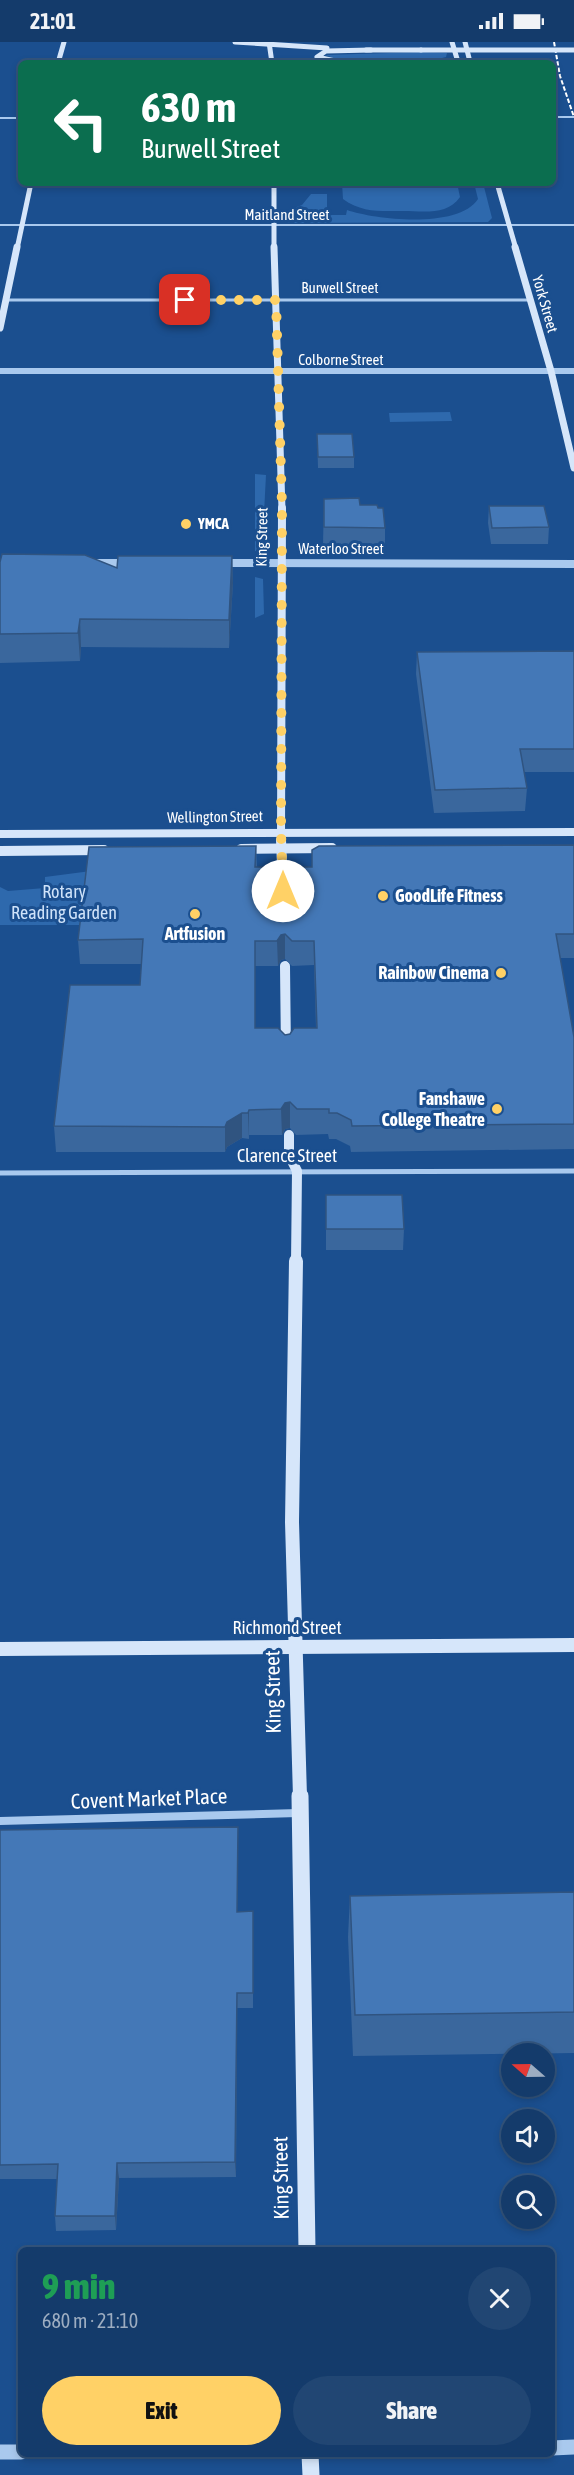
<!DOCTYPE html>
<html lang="en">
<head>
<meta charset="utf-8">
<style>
  body { margin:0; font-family:"Asap Condensed",sans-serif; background:#214673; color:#f1f3f6; height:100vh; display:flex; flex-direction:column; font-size:22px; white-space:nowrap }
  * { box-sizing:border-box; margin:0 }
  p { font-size:20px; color:#9dadc1 }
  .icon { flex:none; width:33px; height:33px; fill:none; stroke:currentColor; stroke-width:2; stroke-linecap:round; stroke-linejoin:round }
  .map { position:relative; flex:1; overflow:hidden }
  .panel { position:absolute; left:18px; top:2205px; width:537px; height:210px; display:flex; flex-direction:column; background:#143b6b; border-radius:9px; box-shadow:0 3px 9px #0003,0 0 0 2px #33557e }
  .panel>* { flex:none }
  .hud { position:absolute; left:18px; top:18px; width:538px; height:126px; border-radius:9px; box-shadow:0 3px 9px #0003,0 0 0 2px #33557e; background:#0b6e4f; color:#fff; overflow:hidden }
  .needle { width:39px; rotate:290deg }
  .tools { position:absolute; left:501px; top:2001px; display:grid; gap:12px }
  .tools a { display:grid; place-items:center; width:54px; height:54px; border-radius:50%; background:#143b6b; box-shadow:0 3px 9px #0003,0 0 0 2px #33557e; font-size:30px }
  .pin { position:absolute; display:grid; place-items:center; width:51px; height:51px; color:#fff; margin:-26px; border-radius:12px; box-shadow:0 3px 9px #0006 }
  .me { position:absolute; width:66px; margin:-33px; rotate:0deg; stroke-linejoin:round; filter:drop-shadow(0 0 4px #0008) }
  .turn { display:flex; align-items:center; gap:21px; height:126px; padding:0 24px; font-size:27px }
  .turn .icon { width:78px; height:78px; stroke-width:2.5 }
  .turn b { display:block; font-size:42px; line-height:51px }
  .round { display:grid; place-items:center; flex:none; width:63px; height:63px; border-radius:32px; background:#214673 }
  .head { display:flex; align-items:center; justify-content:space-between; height:102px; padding:0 24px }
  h1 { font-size:36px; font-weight:800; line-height:45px; color:#1e9e55 }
  .cta { display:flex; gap:12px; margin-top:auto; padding:12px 24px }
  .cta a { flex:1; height:69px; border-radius:36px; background:#ffd166; color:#111; font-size:24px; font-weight:800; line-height:69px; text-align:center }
  .cta a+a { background:#214673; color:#f1f3f6 }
  .status { display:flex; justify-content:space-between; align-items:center; height:42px; padding:0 30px; background:#143b6b; direction:ltr }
  .status svg { height:16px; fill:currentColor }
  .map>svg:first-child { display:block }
  .green { fill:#2e69ad }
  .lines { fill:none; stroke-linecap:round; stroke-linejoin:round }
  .minor-far3 { stroke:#a9c9ee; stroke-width:2 }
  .minor-far2 { stroke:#a9c9ee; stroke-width:3 }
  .minor-far1 { stroke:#a9c9ee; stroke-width:5 }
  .minor { stroke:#a9c9ee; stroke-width:8 }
  .tertiary-far2 { stroke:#a9c9ee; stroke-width:6 }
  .tertiary-far1 { stroke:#a9c9ee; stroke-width:8 }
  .tertiary { stroke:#a9c9ee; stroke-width:15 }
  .secondary-far5 { stroke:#d6e6fa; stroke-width:5 }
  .secondary-far4 { stroke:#d6e6fa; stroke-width:7 }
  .secondary-far3 { stroke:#d6e6fa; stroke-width:8 }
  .secondary-far2 { stroke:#d6e6fa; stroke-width:10 }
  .secondary-far1 { stroke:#d6e6fa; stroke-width:14 }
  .secondary { stroke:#d6e6fa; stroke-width:17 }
  .rail { stroke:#fff; stroke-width:2; stroke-dasharray:4.5 2; stroke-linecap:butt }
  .secondary-bridge { stroke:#d6e6fa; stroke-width:5 }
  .wall { fill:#3a679d; fill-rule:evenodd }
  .shaded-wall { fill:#305480 }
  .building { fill:#4478b7; stroke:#305480; stroke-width:1.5; fill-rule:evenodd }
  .route { stroke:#ffd166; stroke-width:10; stroke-dasharray:0 18 }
  .poi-dot { fill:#ffd166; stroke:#1b4f8f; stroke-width:2 }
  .labels { text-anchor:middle; stroke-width:6; stroke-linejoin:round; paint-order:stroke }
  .far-street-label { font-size:15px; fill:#fff; stroke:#1b4f8f }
  .far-poi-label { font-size:15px; font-weight:bold; fill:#fff; stroke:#1b4f8f; text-anchor:start }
  .park-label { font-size:18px; fill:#cfe3fa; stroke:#1b4f8f }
  .poi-label { font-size:18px; font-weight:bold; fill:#fff; stroke:#1b4f8f; text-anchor:end }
  .street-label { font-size:18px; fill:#fff; stroke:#1b4f8f }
  .near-street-label { font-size:21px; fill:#fff; stroke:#1b4f8f }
</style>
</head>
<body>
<div class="status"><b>21:01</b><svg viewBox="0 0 49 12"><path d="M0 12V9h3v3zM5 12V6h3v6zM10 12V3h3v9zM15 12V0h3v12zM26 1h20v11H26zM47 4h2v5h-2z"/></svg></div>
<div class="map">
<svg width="574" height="2433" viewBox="0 0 574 2433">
  <rect width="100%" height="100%" fill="#1b4f8f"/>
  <g class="green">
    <polygon points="421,10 447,11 446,15 438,17 339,18 325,13"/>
    <path d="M342 141H457L460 155C447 174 423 169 403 169 381 169 362 171 343 157Z"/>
    <path d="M474 141H483L492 176 488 180 290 181 284 179 283 170 302 163 311 152H327V173H346L347 168C376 178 459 187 478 157Z"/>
    <polygon points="450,370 452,379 390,380 389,371"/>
    <polygon points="255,432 266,433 262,510 255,509"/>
    <polygon points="255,535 263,537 264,572 255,576"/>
    <polygon points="91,829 85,883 0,883 0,845 8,849 45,846 45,835"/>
  </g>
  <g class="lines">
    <g class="minor-far3">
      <polyline points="554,75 574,75"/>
      <polyline points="0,76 21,76"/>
      <polyline points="0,183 574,183"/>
    </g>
    <polyline class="minor-far2" points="6,258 530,258"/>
    <polyline class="minor-far1" points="0,1131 574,1129"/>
    <polyline class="minor" points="0,1779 298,1771"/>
    <polyline class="tertiary-far2" points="0,329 574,329"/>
    <g class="tertiary-far1">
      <polyline points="91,521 130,521"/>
      <polyline points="220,521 574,522"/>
    </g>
    <g class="tertiary">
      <polyline points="552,2406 574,2405"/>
      <polyline points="0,2410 21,2410"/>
    </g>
    <g class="secondary-far5">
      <polyline points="235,0 327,6"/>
      <polyline points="269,0 272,21"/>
      <polyline points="452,0 458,20"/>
      <polyline points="465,0 470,20"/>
      <polyline points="366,8 421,8"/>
      <polyline points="371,8 326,9 317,15 340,20 470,19"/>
      <polyline points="58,21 64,0"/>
      <polyline points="274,141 274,207"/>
      <polyline points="497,141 516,207"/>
      <polyline points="17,207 31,141"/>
    </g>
    <g class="secondary-far4">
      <polyline points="274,205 282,468"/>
      <polyline points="515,205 551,329 574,426"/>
      <polyline points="0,286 17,205"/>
    </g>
    <g class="secondary-far3">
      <polyline points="0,792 574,790"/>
      <polyline points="281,800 282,466"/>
    </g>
    <g class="secondary-far2">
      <polyline points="281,798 283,848"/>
      <polyline points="241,807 332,806"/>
      <polyline points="0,809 104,808"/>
      <polyline points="285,924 286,1010"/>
      <polyline points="289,1093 289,1113 297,1129 296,1221"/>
    </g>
    <g class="secondary-far1">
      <polyline points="296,1219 292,1480 300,1755"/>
      <polyline points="0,1607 574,1603"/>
    </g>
    <g class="secondary">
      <polyline points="300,1754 307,2208"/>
      <polyline points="310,2412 311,2433"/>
    </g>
    <polyline class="rail" points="554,0 560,34 574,75"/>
    <polyline class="secondary-bridge" points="421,8 574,8"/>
  </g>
  <g class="wall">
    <polygon points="317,392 354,415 354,426 318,426"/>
    <polygon points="324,457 360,463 385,486 385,503 323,502"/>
    <polygon points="489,464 549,485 548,502 491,502 488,481"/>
    <polygon points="232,514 233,541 229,606 81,605 80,619 0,621 0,520 117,526"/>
    <polygon points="574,609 574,730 524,730 527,746 525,769 434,771 416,632 417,610"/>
    <path d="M574 803V916H560L574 995V1107L351 1110 350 1104 336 1097H329L328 1092 296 1093 290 1086 285 1087 282 1093H249V1097L242 1096 227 1105 225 1110H56L54 1084 140 943 142 922H80L78 898 256 804 257 825 283 832 312 825ZM285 917 292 924 314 923 316 986 285 993 255 986V924H278L281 918Z"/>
    <polygon points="326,1153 404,1187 403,1208 326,1208"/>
    <polygon points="0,1788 238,1870 253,1869 253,1966 237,1966 236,2135 119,2136 116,2188 56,2189 55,2174 57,2137 0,2137"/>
    <polygon points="574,1850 574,2011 353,2014 348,1895 350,1854"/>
  </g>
  <g class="shaded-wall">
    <polygon points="232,514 233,541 229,606 229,578"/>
    <polygon points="80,577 81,605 80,619 78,591"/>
    <polygon points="285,892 285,917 281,918 278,924 277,899 281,893"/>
    <polygon points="290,1060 290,1086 285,1087 282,1093 281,1067 285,1061"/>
    <polygon points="249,1068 249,1097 248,1071"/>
    <polygon points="242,1071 242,1096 227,1105 225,1110 225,1085 227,1080"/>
    <polygon points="237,1951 237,1966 236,2135 235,2120"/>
    <polygon points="117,2121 119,2136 116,2188 115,2174"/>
  </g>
  <g class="building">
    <polygon points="317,392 352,392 354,415 318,415"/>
    <polygon points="359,456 360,463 377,463 378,466 383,466 385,486 324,485 324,457"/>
    <polygon points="489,464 544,464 549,485 492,486"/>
    <polygon points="2,512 85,513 117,526 118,514 232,514 229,578 80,577 78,591 0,592 0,520"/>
    <polygon points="574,609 574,707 520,707 527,746 435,748 417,610"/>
    <path d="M574 803V892H556L574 995V1082L352 1084 351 1078 337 1071H329V1067H297L290 1060 285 1061 281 1067 249 1068 248 1071H242L227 1080 225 1085 54 1084 70 943H140L143 897 78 898 89 805 256 804 255 825H275L283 832 287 831 290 825H312V808L319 804ZM285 892 292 899H314L317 986H294L290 992 285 993 278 986H255V899H277L281 893Z"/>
    <polygon points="326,1153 402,1153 404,1187 326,1187"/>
    <polygon points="238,1785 237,1870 253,1869 253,1951 237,1951 235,2120 117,2121 115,2174 55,2174 58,2122 0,2123 0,1788"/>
    <polygon points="574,1850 574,1970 355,1973 350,1854"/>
  </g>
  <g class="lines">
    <polyline class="route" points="185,258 276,258 282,464 281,789 283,849"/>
  </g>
  <g class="poi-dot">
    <circle cx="186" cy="482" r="6"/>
    <circle cx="383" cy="854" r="6"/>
    <circle cx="195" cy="872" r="6"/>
    <circle cx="501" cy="931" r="6"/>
    <circle cx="497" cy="1067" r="6"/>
  </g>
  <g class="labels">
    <g class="far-street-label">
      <text x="287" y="178">Maitland Street</text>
      <text x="340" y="251">Burwell Street</text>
      <text transform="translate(545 262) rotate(74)" y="5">York Street</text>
      <text x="341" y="323">Colborne Street</text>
      <text transform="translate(262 495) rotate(-89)" y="5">King Street</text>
      <text x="341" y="512">Waterloo Street</text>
      <text transform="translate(215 775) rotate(-1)" y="5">Wellington Street</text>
    </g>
    <g class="far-poi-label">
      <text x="198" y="487">YMCA</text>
    </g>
    <g class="park-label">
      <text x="64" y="856">Rotary<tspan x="64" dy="21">Reading Garden</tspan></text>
    </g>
    <g class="poi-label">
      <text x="395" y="860" text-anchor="start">GoodLife Fitness</text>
      <text x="195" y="898" text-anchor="middle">Artfusion</text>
      <text x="489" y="937">Rainbow Cinema</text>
      <text x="485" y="1063">Fanshawe<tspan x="485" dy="21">College Theatre</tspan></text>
    </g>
    <g class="street-label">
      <text x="287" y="1120">Clarence Street</text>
      <text x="287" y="1592">Richmond Street</text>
    </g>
    <g class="near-street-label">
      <text transform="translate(273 1650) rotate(-91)" y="7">King Street</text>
      <text transform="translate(149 1757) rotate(-2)" y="7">Covent Market Place</text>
      <text transform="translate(281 2136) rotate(-91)" y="7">King Street</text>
    </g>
  </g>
</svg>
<div class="tools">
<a><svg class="needle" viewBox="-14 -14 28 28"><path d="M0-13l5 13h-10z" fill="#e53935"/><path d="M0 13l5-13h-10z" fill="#9dadc1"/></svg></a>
<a><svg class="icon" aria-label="sound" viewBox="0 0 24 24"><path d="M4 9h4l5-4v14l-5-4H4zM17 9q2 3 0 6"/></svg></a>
<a><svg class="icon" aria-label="search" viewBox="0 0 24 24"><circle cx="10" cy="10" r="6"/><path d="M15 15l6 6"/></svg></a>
</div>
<div class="pin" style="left:185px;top:258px;background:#d93025"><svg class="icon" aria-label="arrive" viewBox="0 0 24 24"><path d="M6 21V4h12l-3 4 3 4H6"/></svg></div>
<svg class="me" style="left:283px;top:849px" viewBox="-20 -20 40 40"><circle r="19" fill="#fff"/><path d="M0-13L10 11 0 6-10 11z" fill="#ffd166"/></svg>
<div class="hud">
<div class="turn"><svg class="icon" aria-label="left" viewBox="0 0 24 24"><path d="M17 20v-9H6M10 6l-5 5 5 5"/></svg><div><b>630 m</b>Burwell Street</div></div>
</div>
<section class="panel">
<div class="head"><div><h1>9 min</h1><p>680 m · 21:10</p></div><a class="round"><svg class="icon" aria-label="close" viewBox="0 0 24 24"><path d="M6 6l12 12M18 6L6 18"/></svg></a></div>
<div class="cta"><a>Exit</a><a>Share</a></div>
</section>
</div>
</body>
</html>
